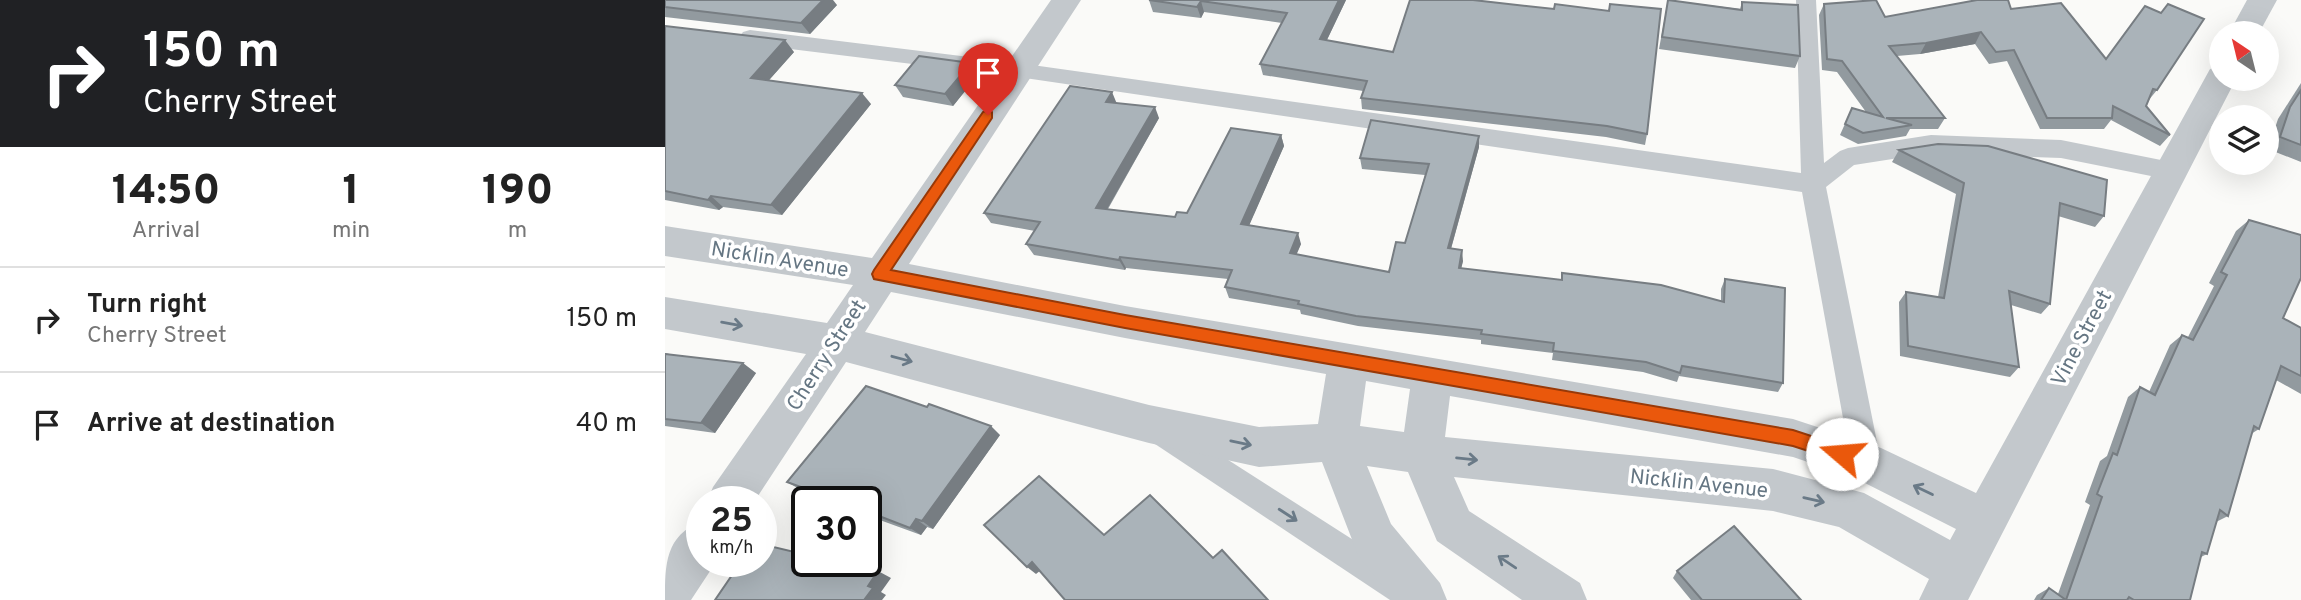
<!DOCTYPE html>
<html lang="en">
<head>
<meta charset="utf-8">
<style>
  body { margin:0; font-family:Overpass,sans-serif; background:#f2f2f2; color:#222; height:100vh; display:flex; flex-direction:column; font-size:26px; white-space:nowrap }
  * { box-sizing:border-box; margin:0 }
  p { font-size:23px; color:#767676 }
  .icon { flex:none; width:38px; height:38px; fill:none; stroke:currentColor; stroke-width:2; stroke-linecap:round; stroke-linejoin:round }
  .map { position:relative; flex:1; overflow:hidden }
  .details { display:flex; flex-direction:column; background:#fff; width:665px }
  .details>* { flex:none }
  .banner { background:#202124; color:#fff; overflow:hidden }
  .needle { width:46px; rotate:325deg }
  .fabs { position:absolute; left:1544px; top:21px; display:grid; gap:14px }
  .fabs a { display:grid; place-items:center; width:70px; height:70px; border-radius:50%; background:#fff; box-shadow:0 7px 28px #0002; font-size:35px }
  .speed { position:absolute; left:21px; top:486px; display:flex; gap:14px; font-size:35px; font-weight:700; text-align:center }
  .speed>* { display:grid; place-content:center; width:91px; height:91px; border-radius:50%; background:#fff; box-shadow:0 7px 28px #0002; line-height:1 }
  .speed small { font-size:18px; font-weight:400 }
  .speed .limit { border:4px solid #111; border-radius:10px; background:#fff; color:#111 }
  .pin { position:absolute; display:grid; place-items:center; width:60px; height:60px; color:#fff; margin:-72px -30px; border-radius:50% 50% 50% 0; rotate:-45deg; box-shadow:0 0 7px #0007 }
  .pin .icon { rotate:45deg }
  .me { position:absolute; width:77px; margin:-38px; rotate:288deg; stroke-linejoin:round; filter:drop-shadow(0 0 5px #0008) }
  .turn { display:flex; align-items:center; gap:24px; height:147px; padding:0 28px; font-size:32px }
  .turn .icon { width:91px; height:91px; stroke-width:2.5 }
  .turn b { display:block; font-size:49px; line-height:60px }
  .eta { display:flex; justify-content:space-evenly; align-items:center; height:119px; text-align:center }
  .eta b { font-size:42px; font-weight:800; line-height:49px }
  ul { padding:0; list-style:none }
  li { display:flex; align-items:center; gap:21px; height:105px; padding:0 28px; border-top:2px solid #e0e0e0 }
  li div { flex:1 }
  li b { display:block; font-size:26px }
  li em { font-style:normal }
  main { display:flex; flex:1; min-height:0 }
  .map>svg:first-child { display:block }
  .lines { fill:none; stroke-linecap:round; stroke-linejoin:round }
  .service { fill:#c3c8cc; fill-rule:evenodd }
  .minor { fill:#c3c8cc; fill-rule:evenodd }
  .wall { fill:#929a9f }
  .shaded-wall { fill:#777d82 }
  .building { fill:#aab3b9; stroke:#777d82; stroke-width:2 }
  .oneway { stroke:#6a7a87 }
  .route { fill:#ea580c; stroke:#983908; stroke-width:2 }
  .labels { text-anchor:middle; stroke-width:7; stroke-linejoin:round; paint-order:stroke }
  .street-label { font-size:21px; fill:#657683; stroke:#fff }
</style>
</head>
<body>
<main>
<section class="details">
<div class="banner">
<div class="turn"><svg class="icon" aria-label="right" viewBox="0 0 24 24"><path d="M7 20v-9h11M14 6l5 5-5 5"/></svg><div><b>150 m</b>Cherry Street</div></div>
</div>
<div class="eta">
<div><b>14:50</b><p>Arrival</p></div>
<div><b>1</b><p>min</p></div>
<div><b>190</b><p>m</p></div>
</div>
<ul>
<li><svg class="icon" aria-label="right" viewBox="0 0 24 24"><path d="M7 20v-9h11M14 6l5 5-5 5"/></svg><div><b>Turn right</b><p>Cherry Street</p></div><em>150 m</em></li>
<li><svg class="icon" aria-label="arrive" viewBox="0 0 24 24"><path d="M6 21V4h12l-3 4 3 4H6"/></svg><div><b>Arrive at destination</b></div><em>40 m</em></li>
</ul>
</section>
<div class="map">
<svg width="1636" height="600" viewBox="0 0 1636 600">
  <rect width="100%" height="100%" fill="#fafaf8"/>
  <g class="lines">
    <g class="service">
      <polygon points="1131,0 1151,0 1159,163 1175,151 1183,148 1266,135 1396,140 1506,162 1514,165 1518,171 1514,177 1506,180 1396,158 1266,153 1189,165 1161,187 1216,462 1211,472 1201,476 1191,472 1186,462 1137,192 353,77 85,44 78,42 74,37 78,32 85,30 353,63 1136,173"/>
      <polygon points="497,420 507,424 765,589 770,600 725,600 487,442 483,433 487,424"/>
    </g>
    <g class="minor">
      <path d="M386 0H416L244 264 460 306 1128 419 1216 448 1311 493 1545 69 1556 66V79H1571L1303 600H1254L1264 579 1174 527 1108 511 789 477 804 511 915 583 922 600H857L772 541 743 472 702 466 726 524 775 583 782 600H728L693 555 657 462 594 467 484 443 181 362 89 502H42L48 487 141 354 0 329V297L162 323 188 285 0 256V226L207 258ZM226 292 460 338 661 374 653 424 594 427 484 405 200 332ZM701 381 745 389 739 432 695 426ZM785 396 1128 457 1190 478 1291 529 1285 540 1199 493 1108 469 780 437Z"/>
      <polygon points="1582,0 1612,0 1594,33 1564,33"/>
      <path d="M37 521V562H51L26 600H0C0 564 0 536 37 521Z"/>
    </g>
  </g>
  <g class="wall">
    <polygon points="0,0 172,5 145,34 0,17"/>
    <polygon points="484,0 681,0 662,40 982,134 980,145 941,137 697,109 696,98 698,91 598,75 595,64 617,23 539,12 536,18 488,12"/>
    <polygon points="1003,0 1075,9 1077,2 1135,56 1130,68 994,49"/>
    <polygon points="1159,4 1220,17 1346,9 1441,59 1496,13 1503,4 1492,90 1483,101 1481,106 1505,135 1495,146 1446,120 1439,129 1375,129 1342,61 1324,64 1310,44 1255,54 1232,56 1280,118 1273,129 1245,129 1241,136 1193,144 1175,135 1187,108 1201,112 1172,72 1157,70 1154,15"/>
    <polygon points="0,26 129,52 104,80 206,104 117,215 58,207 54,210 0,200"/>
    <polygon points="313,75 288,106 238,97 230,85"/>
    <polygon points="1636,83 1636,162 1603,149 1613,119"/>
    <polygon points="452,103 494,118 443,209 510,217 522,213 616,135 619,146 584,225 636,244 631,254 724,272 740,243 760,175 697,169 695,158 814,147 786,249 798,261 796,268 1056,301 1056,289 1060,279 1118,383 1113,392 1014,376 1012,382 978,372 887,360 888,353 816,344 816,340 693,326 636,314 635,310 564,298 560,287 563,279 461,268 460,270 369,255 361,244 370,231 326,223 319,213"/>
    <polygon points="1234,150 1439,216 1430,227 1393,216 1385,304 1376,314 1346,305 1354,367 1345,377 1235,356 1234,302 1241,292 1273,297 1291,194 1227,162"/>
    <polygon points="1584,220 1618,318 1636,328 1636,394 1611,380 1594,429 1586,434 1563,516 1551,522 1542,554 1536,557 1525,600 1369,600 1372,595 1384,588 1393,594 1425,505 1420,502 1435,461 1442,456 1463,397 1475,387 1484,392 1505,345 1517,335 1523,337 1549,286 1544,283 1571,231"/>
    <polygon points="0,353 91,373 50,433 0,426"/>
    <polygon points="335,435 268,529 262,527 256,535 201,515 201,502 168,502 136,490 122,482"/>
    <polygon points="1012,571 1136,600 1026,600 1008,578"/>
  </g>
  <g class="shaded-wall">
    <polygon points="158,0 168,0 172,5 145,34 136,23"/>
    <polygon points="674,0 681,0 657,50 655,39"/>
    <polygon points="536,1 539,12 536,18 532,7"/>
    <polygon points="1316,32 1310,44 1255,54 1261,43"/>
    <polygon points="120,40 129,52 96,89 86,78"/>
    <polygon points="306,63 313,75 288,106 280,94"/>
    <polygon points="447,92 452,104 441,102"/>
    <polygon points="197,93 206,104 117,215 106,205"/>
    <polygon points="490,107 494,118 437,218 431,208"/>
    <polygon points="616,135 619,146 580,235 576,224"/>
    <polygon points="814,136 814,147 783,259 783,248"/>
    <polygon points="46,196 58,207 54,210 43,200"/>
    <polygon points="633,233 636,244 628,263 625,253"/>
    <polygon points="797,250 798,261 794,278 794,268"/>
    <polygon points="455,257 461,268 460,270 454,260"/>
    <polygon points="78,363 91,373 50,433 36,423"/>
    <polygon points="326,426 335,435 268,529 257,521"/>
    <polygon points="251,519 262,527 256,535 245,528"/>
    <polygon points="367,562 376,570 371,574 362,567"/>
    <polygon points="213,571 226,578 216,592 221,595 217,600 199,600 203,586"/>
  </g>
  <g class="building">
    <polygon points="0,0 158,0 136,23 0,7"/>
    <polygon points="484,0 674,0 655,39 728,52 745,0 808,0 889,9 890,4 944,11 945,4 996,9 982,134 942,126 696,98 702,81 595,64 622,13 536,1 532,7"/>
    <polygon points="1003,0 1077,10 1077,2 1133,5 1135,56 997,37"/>
    <polygon points="1211,0 1220,17 1312,0 1343,0 1346,9 1396,3 1441,59 1480,6 1496,13 1503,4 1539,19 1492,90 1488,89 1481,106 1505,135 1448,106 1447,118 1382,118 1349,50 1331,52 1316,32 1261,43 1224,46 1280,118 1221,118 1247,125 1198,133 1180,124 1187,108 1218,117 1177,61 1162,59 1159,4"/>
    <polygon points="0,26 120,40 86,78 197,93 106,205 46,196 43,200 0,191"/>
    <polygon points="254,56 306,63 280,94 230,85"/>
    <polygon points="405,86 447,92 441,102 490,107 431,208 510,217 512,212 522,213 566,128 616,135 576,224 633,233 625,253 724,272 731,242 740,243 764,164 695,158 706,120 814,136 783,248 797,250 794,268 897,280 897,273 996,285 1059,302 1060,279 1120,288 1118,383 1017,366 1015,373 981,362 888,351 889,343 816,334 817,330 691,316 633,304 634,301 560,287 567,270 455,257 454,260 361,244 375,222 319,213"/>
    <polygon points="1636,90 1636,145 1615,137 1625,107"/>
    <polygon points="1273,144 1323,146 1442,180 1439,216 1395,203 1385,304 1344,291 1354,367 1243,346 1241,292 1279,298 1299,183 1234,150"/>
    <polygon points="1584,220 1636,235 1636,278 1618,318 1636,328 1636,376 1616,366 1594,429 1589,426 1563,516 1555,510 1542,554 1537,552 1525,600 1469,600 1464,597 1462,600 1401,600 1437,497 1432,494 1448,453 1452,455 1475,387 1490,395 1517,335 1528,340 1562,275 1556,272"/>
    <polygon points="0,354 78,363 36,423 0,419"/>
    <polygon points="201,386 262,407 264,404 326,426 257,521 251,519 245,528 201,511 201,502 177,502 122,482"/>
    <polygon points="374,476 439,535 485,495 548,558 557,550 603,600 400,600 367,562 362,567 319,525"/>
    <polygon points="1069,526 1136,600 1037,600 1012,571"/>
    <polygon points="96,544 142,555 142,562 172,562 213,571 203,586 208,588 199,600 50,600 76,562 96,562"/>
    <polygon points="1384,588 1401,600 1376,600"/>
  </g>
  <defs><path id="oneway-shaft" d="M-6 0H5M1.5-3L5.5 0L1.5 3" fill="none" stroke-width="1.6" stroke-linecap="round" stroke-linejoin="round" transform="scale(1.75)"/></defs>
  <g class="oneway">
    <use href="#oneway-shaft" transform="translate(67 324) rotate(10)"/>
    <use href="#oneway-shaft" transform="translate(237 359) rotate(15)"/>
    <use href="#oneway-shaft" transform="translate(576 443) rotate(12)"/>
    <use href="#oneway-shaft" transform="translate(802 459) rotate(6)"/>
    <use href="#oneway-shaft" transform="translate(1258 490) rotate(-154)"/>
    <use href="#oneway-shaft" transform="translate(1149 500) rotate(13)"/>
    <use href="#oneway-shaft" transform="translate(623 515) rotate(33)"/>
    <use href="#oneway-shaft" transform="translate(842 562) rotate(-146)"/>
  </g>
  <polygon class="route" points="323,110 327,112 327,118 226,270 460,315 1128,430 1183,448 1186,454 1183,460 1177,462 1128,446 460,328 209,279 207,274 209,270 318,112"/>
  <g class="labels">
    <g class="street-label">
      <text transform="translate(115 259) rotate(9)" y="7">Nicklin Avenue</text>
      <text transform="translate(1416 338) rotate(-62)" y="7">Vine Street</text>
      <text transform="translate(161 355) rotate(-57)" y="7">Cherry Street</text>
      <text transform="translate(1034 483) rotate(6)" y="7">Nicklin Avenue</text>
    </g>
  </g>
</svg>
<div class="fabs">
<a><svg class="needle" viewBox="-14 -14 28 28"><path d="M0-13l5 13h-10z" fill="#e53935"/><path d="M0 13l5-13h-10z" fill="#767676"/></svg></a>
<a><svg class="icon" aria-label="layers" viewBox="0 0 24 24"><path d="M12 4l9 5-9 5-9-5zM3 14l9 5 9-5"/></svg></a>
</div>
<div class="speed"><div>25<small>km/h</small></div><div class="limit">30</div></div>
<div class="pin" style="left:323px;top:115px;background:#d93025"><svg class="icon" aria-label="arrive" viewBox="0 0 24 24"><path d="M6 21V4h12l-3 4 3 4H6"/></svg></div>
<svg class="me" style="left:1177px;top:454px" viewBox="-20 -20 40 40"><circle r="19" fill="#fff"/><path d="M0-13L10 11 0 6-10 11z" fill="#ea580c"/></svg>
</div>
</main>
</body>
</html>
